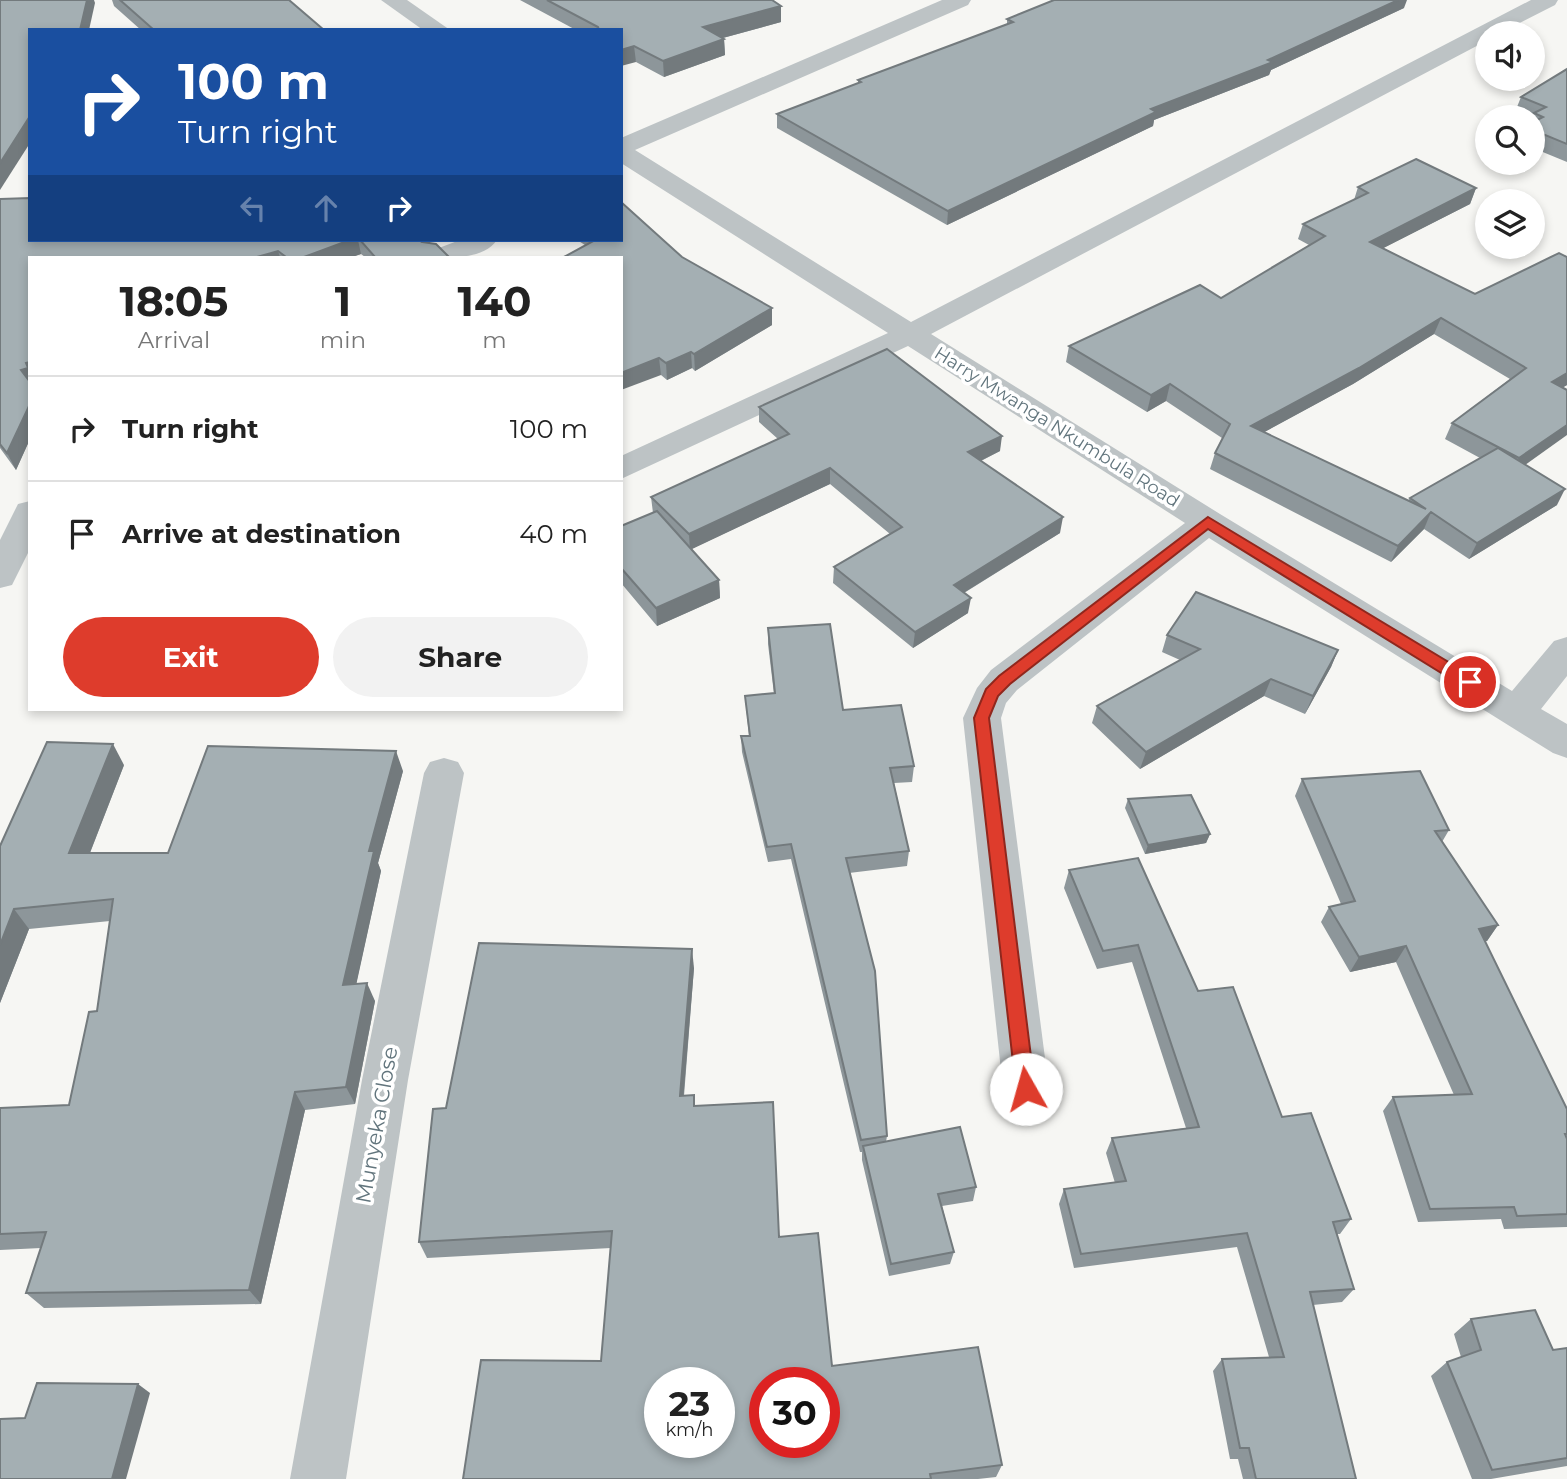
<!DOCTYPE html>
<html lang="en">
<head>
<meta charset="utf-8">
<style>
  body { margin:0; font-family:Montserrat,sans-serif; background:#f2f2f2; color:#222; height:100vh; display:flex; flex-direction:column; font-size:26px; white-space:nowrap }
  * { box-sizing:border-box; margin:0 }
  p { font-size:23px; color:#767676 }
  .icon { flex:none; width:38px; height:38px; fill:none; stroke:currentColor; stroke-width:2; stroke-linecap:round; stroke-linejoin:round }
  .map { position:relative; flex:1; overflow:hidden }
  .sheet { position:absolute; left:28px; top:256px; width:595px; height:455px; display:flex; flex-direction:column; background:#fff; border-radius:0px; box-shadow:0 4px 10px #0003 }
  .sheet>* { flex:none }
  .guide { position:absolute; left:28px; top:28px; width:595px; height:214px; border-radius:0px; box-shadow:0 4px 10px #0003; background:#1a4fa0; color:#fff; overflow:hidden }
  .buttons { position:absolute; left:1475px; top:21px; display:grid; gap:14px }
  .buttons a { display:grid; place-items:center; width:70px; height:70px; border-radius:50%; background:#fff; box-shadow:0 4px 10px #0003; font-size:35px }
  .speed { position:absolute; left:644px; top:1367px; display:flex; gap:14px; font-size:35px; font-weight:700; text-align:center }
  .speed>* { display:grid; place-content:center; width:91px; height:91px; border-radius:50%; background:#fff; box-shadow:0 4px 10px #0003; line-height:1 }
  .speed small { font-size:18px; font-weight:400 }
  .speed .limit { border:10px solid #d22; background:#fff; color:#111 }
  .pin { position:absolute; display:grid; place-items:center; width:60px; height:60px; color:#fff; margin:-30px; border:4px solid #fff; border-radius:50%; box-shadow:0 2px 7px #0007 }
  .me { position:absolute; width:77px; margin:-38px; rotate:353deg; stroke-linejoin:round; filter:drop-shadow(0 0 5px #0008) }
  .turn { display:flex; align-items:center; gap:24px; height:147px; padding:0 35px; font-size:32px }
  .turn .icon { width:91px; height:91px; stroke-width:2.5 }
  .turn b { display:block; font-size:49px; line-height:60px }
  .lanes { display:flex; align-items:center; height:66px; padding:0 35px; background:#0003; justify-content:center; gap:35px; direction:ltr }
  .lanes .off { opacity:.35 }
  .eta { display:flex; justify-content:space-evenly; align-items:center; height:119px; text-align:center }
  .eta b { font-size:42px; font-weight:700; line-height:49px }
  .cta { display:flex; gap:14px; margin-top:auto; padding:14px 35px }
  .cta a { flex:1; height:80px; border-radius:42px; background:#de3c2c; color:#fff; font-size:28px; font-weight:700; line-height:80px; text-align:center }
  .cta a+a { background:#f2f2f2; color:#222 }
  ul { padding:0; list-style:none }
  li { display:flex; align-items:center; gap:21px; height:105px; padding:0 35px; border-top:2px solid #e0e0e0 }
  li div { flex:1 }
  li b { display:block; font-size:26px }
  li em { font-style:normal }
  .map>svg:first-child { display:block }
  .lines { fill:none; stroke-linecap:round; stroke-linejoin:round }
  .minor { fill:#bdc3c5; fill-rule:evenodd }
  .wall { fill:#8d969a; fill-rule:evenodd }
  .shaded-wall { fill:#737a7d }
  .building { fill:#a4afb3; stroke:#737a7d; stroke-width:2; fill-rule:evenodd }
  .route { fill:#de3c2c; stroke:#90271d; stroke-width:2 }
  .labels { text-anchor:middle; stroke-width:7; stroke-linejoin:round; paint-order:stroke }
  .street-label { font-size:18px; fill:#62757d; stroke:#fff }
  .near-street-label { font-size:21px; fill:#62757d; stroke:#fff }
</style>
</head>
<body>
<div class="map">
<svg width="1567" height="1479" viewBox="0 0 1567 1479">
  <rect width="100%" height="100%" fill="#f6f6f3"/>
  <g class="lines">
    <g class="minor">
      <polygon points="381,0 407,0 450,30 423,30"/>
      <polygon points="942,0 971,0 968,5 635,150 911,322 1531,0 1558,0 1555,5 1500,33 1488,33 1488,40 931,334 1220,514 1512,691 1554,641 1567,637 1567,676 1541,709 1567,724 1567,758 1553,753 1209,538 1017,690 1006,703 1001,718 1049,1089 1042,1104 1026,1110 1010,1104 1003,1089 963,718 977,688 991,670 1185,523 908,346 621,479 621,456 888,333 621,163 621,138"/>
      <path d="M460 240H497C483 260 449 258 427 257L431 251Z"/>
      <polygon points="30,501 30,549 12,585 0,588 0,540 18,504"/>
      <polygon points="444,758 458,762 464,773 408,1080 346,1479 290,1479 362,1080 424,773 430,762"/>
    </g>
  </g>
  <g class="wall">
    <polygon points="112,0 289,0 324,30 141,30 114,6"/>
    <polygon points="520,0 772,0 781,22 723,38 724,39 725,55 664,77 636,62 621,30 576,30"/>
    <polygon points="1404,8 1271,70 1269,75 1154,120 1153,126 947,225 777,128 777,114 858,83 858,80 1007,24 1007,19"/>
    <polygon points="1567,69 1567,162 1533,148 1533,117 1527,117 1515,112 1521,97"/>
    <path d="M1358 187 1476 188 1470 204 1383 248 1475 294 1567 257V385L1562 388 1525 465 1557 505 1469 559 1424 529 1391 562 1210 469 1215 453 1222 438 1166 401 1147 412 1066 362 1069 346 1221 298 1309 245 1298 239 1303 224 1354 200ZM1434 334 1510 379 1452 423 1445 439 1480 458 1410 498 1408 501 1264 432 1353 384Z"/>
    <polygon points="0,199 30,240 427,240 428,243 449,257 365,257 361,254 352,257 30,257 30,439 16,470 0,448"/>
    <polygon points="577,240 621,240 682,257 772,325 695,371 692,368 667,380 661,375 585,245"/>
    <polygon points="759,407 1000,451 981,461 1060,533 964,593 968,613 913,648 833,583 834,567 890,534 830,484 691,549 719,580 720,598 657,626 621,583 621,526 653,513 651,497 778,439 759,422"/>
    <polygon points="768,628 843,710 914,766 912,782 894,783 909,851 907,866 849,873 887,1136 886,1142 976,1187 973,1201 942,1206 954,1252 950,1264 889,1276 862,1160 862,1152 860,1152 791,859 768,862 742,752 741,736 749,736 745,696 774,694 768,644"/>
    <polygon points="1167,635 1338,650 1331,667 1305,714 1264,696 1140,769 1092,723 1097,706 1180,660 1162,652"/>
    <polygon points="124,765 90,853 168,853 403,771 378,863 381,871 356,984 375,1001 355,1104 305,1110 261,1304 44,1308 26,1293 41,1248 0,1250 0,1108 69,1105 97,1011 110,921 29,929 0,1003 0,846"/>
    <polygon points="1302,779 1449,830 1442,842 1498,925 1487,941 1485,941 1567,1109 1567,1227 1504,1229 1501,1219 1418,1222 1383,1111 1393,1097 1454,1095 1396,962 1350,972 1321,922 1329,907 1341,904 1295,796"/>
    <polygon points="1128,799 1210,834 1206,843 1145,854 1125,808"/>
    <polygon points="1069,870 1198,991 1351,1219 1340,1234 1337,1234 1354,1289 1342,1302 1313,1305 1356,1479 1243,1479 1238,1459 1230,1459 1213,1371 1222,1359 1269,1357 1237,1247 1074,1268 1059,1204 1064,1189 1115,1183 1106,1153 1112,1138 1186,1128 1132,962 1097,969 1064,888"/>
    <polygon points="694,968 684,1096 695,1106 779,1237 832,1366 1002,1465 996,1477 978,1479 463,1479 601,1361 611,1248 427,1258 419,1242 446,1108"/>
    <polygon points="1471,1319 1553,1350 1567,1348 1567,1466 1491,1479 1472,1479 1431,1376 1447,1362 1461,1357 1454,1334"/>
  </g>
  <g class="shaded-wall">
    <polygon points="87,0 94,0 95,3 89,30 80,30"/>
    <polygon points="1398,0 1407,0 1404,8 1271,70 1269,75 1154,120 1153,126 947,225 948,211 1151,109 1268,60"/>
    <polygon points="781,6 781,22 704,43 703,27"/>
    <polygon points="724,39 725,55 664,77 663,61"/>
    <polygon points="634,46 636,62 621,66 621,50"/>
    <polygon points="30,116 30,143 0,190 0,163"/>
    <polygon points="1476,188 1470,204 1364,258 1370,242"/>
    <polygon points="350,240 358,240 361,254 352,257 304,257"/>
    <polygon points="278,251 280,257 257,257"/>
    <polygon points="772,308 772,325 695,371 694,354"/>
    <polygon points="1441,318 1434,334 1353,384 1246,442 1251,426"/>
    <polygon points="691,352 692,368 667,380 666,363"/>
    <polygon points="659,358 661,375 621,390 621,373"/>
    <polygon points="30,362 30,387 21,370 26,363"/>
    <polygon points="1567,373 1567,385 1544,398 1552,382"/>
    <polygon points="1170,384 1166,401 1147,412 1151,395"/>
    <polygon points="30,404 30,439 16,470 7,453"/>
    <polygon points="1567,425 1567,435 1511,475 1519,458"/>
    <polygon points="1002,436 1000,451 966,468 968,452"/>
    <polygon points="830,468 830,484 690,550 689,534"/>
    <polygon points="1565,489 1557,505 1469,559 1477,543"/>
    <polygon points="1431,512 1424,529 1391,562 1398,546"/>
    <polygon points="1063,517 1060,533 952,600 954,585"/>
    <polygon points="719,580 720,598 657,626 656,608"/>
    <polygon points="971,598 968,613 913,648 915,632"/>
    <polygon points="1338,650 1331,667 1305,714 1313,696"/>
    <polygon points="1271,679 1264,696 1140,769 1146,752"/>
    <polygon points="113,744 124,765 82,873 69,853"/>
    <polygon points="396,751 403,771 378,863 381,871 352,1004 343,985 369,851"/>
    <polygon points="1210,834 1206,843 1145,854 1148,845"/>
    <polygon points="14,909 29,929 0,1003 0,945"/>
    <polygon points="1498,925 1487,941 1468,945 1479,929"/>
    <polygon points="1406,946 1396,962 1350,972 1359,957"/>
    <polygon points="692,949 694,968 682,1114 680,1096"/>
    <polygon points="367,983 375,1001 355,1104 346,1087"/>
    <polygon points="295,1092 305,1110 261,1304 249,1290"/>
    <polygon points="138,1384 150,1393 126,1479 112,1479"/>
  </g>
  <g class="building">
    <polygon points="0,0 87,0 80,30 30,30 30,116 0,163"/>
    <polygon points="120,0 289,0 324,30 154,30"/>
    <polygon points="547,0 772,0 781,6 703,27 724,39 663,61 634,46 621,50 621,30 599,30 598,27"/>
    <polygon points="1054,0 1398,0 1268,60 1273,62 1151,109 1156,112 948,211 777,114 861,82 858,80 1013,22 1007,19"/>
    <polygon points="1567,69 1567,144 1533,130 1533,122 1543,117 1534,113 1546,107 1521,97"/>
    <polygon points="1416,159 1476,188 1370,242 1475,294 1559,253 1567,257 1567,373 1552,382 1567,390 1567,425 1519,458 1452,423 1526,368 1441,318 1359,368 1251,426 1426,509 1410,498 1498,448 1565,489 1477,543 1431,512 1398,546 1215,453 1230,424 1170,384 1151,395 1069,346 1200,285 1221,298 1325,236 1303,224 1368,193 1358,187"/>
    <polygon points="30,198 30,240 350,240 304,257 286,257 278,251 257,257 30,257 30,362 26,363 28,368 21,370 30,382 30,404 7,453 0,444 0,199"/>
    <polygon points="621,202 682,257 772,308 694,354 691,352 666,363 659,358 621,373 621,257 564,257 595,240 621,240"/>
    <polygon points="360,240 423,240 422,242 436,244 449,257 375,257"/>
    <polygon points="887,349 1002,436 968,452 1063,517 954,585 971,598 915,632 834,567 902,527 830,468 689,534 651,497 789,434 759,407"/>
    <polygon points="657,511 719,580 656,608 621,568 621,526"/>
    <polygon points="1196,592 1338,650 1313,696 1271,679 1146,752 1097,706 1200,649 1167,635"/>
    <polygon points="830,624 843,710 901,705 914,766 890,768 909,851 846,858 875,971 887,1136 861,1140 791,844 767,847 741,736 750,736 745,696 775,693 768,628"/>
    <polygon points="47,742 113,744 69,853 168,853 208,746 396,751 369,851 374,851 343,985 367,983 346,1087 295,1092 249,1290 26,1293 46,1232 0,1234 0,1108 69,1105 89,1012 97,1011 113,899 14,909 0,945 0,846"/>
    <polygon points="1420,771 1449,830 1435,831 1498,925 1479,929 1567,1109 1567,1134 1565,1134 1567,1139 1567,1214 1517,1216 1514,1207 1430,1209 1393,1097 1472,1094 1406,946 1359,957 1329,907 1355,901 1302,779"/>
    <polygon points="1191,795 1210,834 1148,845 1128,799"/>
    <polygon points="1138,858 1198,991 1233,987 1282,1117 1311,1113 1351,1219 1333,1222 1354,1289 1310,1292 1356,1479 1256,1479 1249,1448 1240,1448 1222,1359 1284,1357 1247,1233 1081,1254 1064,1189 1126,1181 1112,1138 1199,1127 1138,945 1103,951 1069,870"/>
    <path d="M479 943 692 949 680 1096 694 1095V1106L773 1102 779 1237 818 1233 832 1366 978 1347 1002 1465 930 1474 931 1479H463L481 1360 601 1361 612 1231 419 1242 433 1109 446 1108ZM660 1382H719V1442H660ZM765 1382H824V1442H765Z"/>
    <polygon points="960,1127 976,1187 938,1194 954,1252 891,1264 863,1146"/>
    <polygon points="1535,1310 1553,1350 1567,1348 1567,1458 1492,1470 1447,1362 1481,1350 1471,1319"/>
    <polygon points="37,1383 138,1384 112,1479 0,1479 0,1419 25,1418"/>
  </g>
  <polygon class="route" points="1208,517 1475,678 1478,682 1475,687 1464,687 1208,529 1010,684 998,696 989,718 1035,1089 1033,1095 1026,1098 1019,1095 1016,1089 974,718 986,689 999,676"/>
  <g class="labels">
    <g class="street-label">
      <text transform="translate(1057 427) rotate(32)" y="6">Harry Mwanga Nkumbula Road</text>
    </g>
    <g class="near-street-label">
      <text transform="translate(377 1125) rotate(-80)" y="7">Munyeka Close</text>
    </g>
  </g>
</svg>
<div class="buttons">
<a><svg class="icon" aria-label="sound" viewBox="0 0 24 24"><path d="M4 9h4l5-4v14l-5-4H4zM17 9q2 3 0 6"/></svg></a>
<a><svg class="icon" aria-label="search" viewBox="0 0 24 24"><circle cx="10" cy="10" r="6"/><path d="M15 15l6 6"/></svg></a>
<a><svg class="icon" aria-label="layers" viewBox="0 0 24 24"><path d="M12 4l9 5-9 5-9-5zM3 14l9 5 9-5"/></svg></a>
</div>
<div class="speed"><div>23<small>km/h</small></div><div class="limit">30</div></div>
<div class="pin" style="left:1470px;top:682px;background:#d93025"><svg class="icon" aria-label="arrive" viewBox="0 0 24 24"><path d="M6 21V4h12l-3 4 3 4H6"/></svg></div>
<svg class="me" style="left:1026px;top:1089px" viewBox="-20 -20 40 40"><circle r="19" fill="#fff"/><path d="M0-13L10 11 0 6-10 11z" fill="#de3c2c"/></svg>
<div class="guide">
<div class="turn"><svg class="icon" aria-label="right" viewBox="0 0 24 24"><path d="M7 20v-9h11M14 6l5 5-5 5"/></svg><div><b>100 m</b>Turn right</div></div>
<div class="lanes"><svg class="icon off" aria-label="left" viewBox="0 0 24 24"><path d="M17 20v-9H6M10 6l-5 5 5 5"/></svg><svg class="icon off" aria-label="ahead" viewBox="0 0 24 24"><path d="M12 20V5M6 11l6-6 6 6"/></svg><svg class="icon" aria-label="right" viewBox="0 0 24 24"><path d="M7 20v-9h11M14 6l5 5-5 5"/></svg></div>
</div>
<section class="sheet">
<div class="eta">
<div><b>18:05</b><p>Arrival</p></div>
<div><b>1</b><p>min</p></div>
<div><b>140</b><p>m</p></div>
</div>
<ul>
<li><svg class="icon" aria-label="right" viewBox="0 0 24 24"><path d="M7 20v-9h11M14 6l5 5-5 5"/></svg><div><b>Turn right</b></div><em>100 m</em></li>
<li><svg class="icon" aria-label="arrive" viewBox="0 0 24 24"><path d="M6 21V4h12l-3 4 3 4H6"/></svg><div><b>Arrive at destination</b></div><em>40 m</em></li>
</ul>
<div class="cta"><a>Exit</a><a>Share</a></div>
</section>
</div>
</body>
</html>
